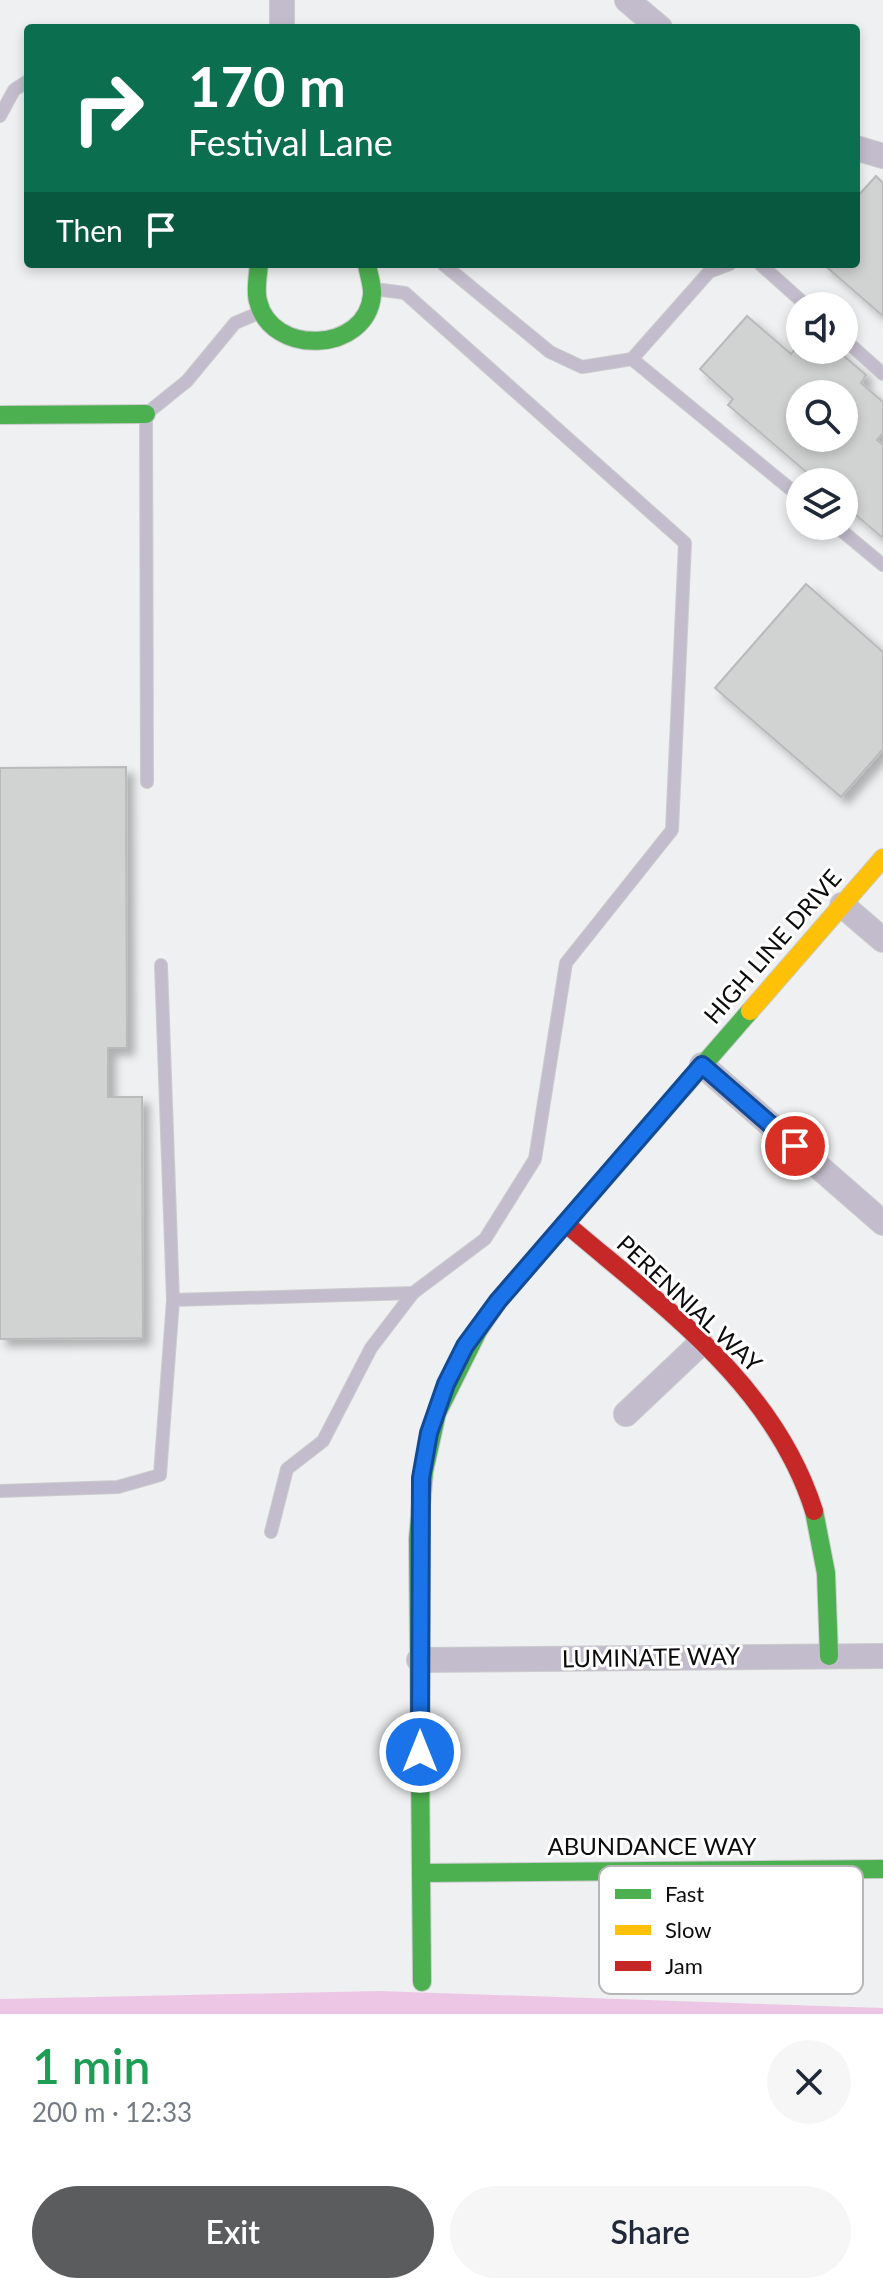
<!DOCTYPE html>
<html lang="en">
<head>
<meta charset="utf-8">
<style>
  body { margin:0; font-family:Lato,sans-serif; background:#f6f6f7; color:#1f2937; height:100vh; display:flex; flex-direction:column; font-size:30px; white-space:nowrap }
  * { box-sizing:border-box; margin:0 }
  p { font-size:26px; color:#747a83 }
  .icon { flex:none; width:44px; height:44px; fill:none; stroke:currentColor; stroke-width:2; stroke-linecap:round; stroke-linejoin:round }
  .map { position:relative; height:2014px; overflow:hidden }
  .panel { display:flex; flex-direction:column; background:#fff; flex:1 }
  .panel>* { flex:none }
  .top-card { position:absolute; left:24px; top:24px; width:836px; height:244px; border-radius:8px; box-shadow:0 4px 12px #0003; background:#0b6e4f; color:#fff; overflow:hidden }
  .tools { position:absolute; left:786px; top:292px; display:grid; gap:16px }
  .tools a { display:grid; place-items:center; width:72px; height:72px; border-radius:50%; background:#fff; box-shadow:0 4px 12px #0003; font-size:40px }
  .pin { position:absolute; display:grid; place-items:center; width:68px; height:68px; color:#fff; margin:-34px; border:4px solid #fff; border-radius:50%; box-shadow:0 2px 8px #0007 }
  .me { position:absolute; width:88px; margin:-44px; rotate:0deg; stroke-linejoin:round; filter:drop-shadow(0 0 6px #0008) }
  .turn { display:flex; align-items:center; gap:28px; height:168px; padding:0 32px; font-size:36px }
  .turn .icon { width:104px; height:104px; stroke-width:2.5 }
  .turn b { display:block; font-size:56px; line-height:68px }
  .then { display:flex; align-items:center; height:76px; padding:0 32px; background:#0003; gap:16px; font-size:30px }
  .round { display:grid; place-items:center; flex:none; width:84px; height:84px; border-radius:42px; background:#f6f6f7 }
  .summary { display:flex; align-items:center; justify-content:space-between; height:136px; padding:0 32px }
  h1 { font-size:48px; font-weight:600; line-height:60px; color:#1e9e55 }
  .cta { display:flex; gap:16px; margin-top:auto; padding:16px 32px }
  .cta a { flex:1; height:92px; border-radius:48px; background:#5b5c5d; color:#fff; font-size:32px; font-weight:600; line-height:92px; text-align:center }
  .cta a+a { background:#f6f6f7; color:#1f2937 }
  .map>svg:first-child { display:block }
  .green { fill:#edc6e5 }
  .building { fill:#d1d2d2; stroke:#b9babb; stroke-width:2; fill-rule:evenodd; filter:url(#shadow) }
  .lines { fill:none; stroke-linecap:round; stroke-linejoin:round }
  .lane-casing { stroke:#cbcccd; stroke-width:14 }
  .street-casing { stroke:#cbcccd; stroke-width:26 }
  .fast-casing { stroke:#cbcccd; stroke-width:20 }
  .slow-casing { stroke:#cbcccd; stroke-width:20 }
  .jam-casing { stroke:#cbcccd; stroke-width:20 }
  .lane { stroke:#c3bccc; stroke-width:12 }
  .street { stroke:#c3bccc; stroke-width:24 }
  .fast { stroke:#4caf50; stroke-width:18 }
  .slow { stroke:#ffc107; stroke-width:18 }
  .jam { stroke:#c62828; stroke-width:18 }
  .route-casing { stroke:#114b97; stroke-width:20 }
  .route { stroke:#1a73e8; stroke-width:14 }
  .labels { text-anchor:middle; stroke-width:6; stroke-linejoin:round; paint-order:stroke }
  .street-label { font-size:24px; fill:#0c0c0d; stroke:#fff }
  .key { fill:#fff; stroke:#b6b6b6; stroke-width:2 }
  .key-label { font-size:22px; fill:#0c0c0d }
</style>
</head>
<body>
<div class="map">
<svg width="883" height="2014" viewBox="0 0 883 2014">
  <defs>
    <filter id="shadow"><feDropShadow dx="7" dy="7" stdDeviation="4" flood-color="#0004"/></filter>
  </defs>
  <rect width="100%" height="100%" fill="#eff0f1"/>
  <polygon class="green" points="379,1991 883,2008 883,2014 0,2014 0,1999"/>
  <g class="building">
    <polygon points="876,176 883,183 883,316 823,264 856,264 856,198"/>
    <path d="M747 316 791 354 800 342V350H837L866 375 861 383 883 402V433L877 440 883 445V538L844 505V482H818L728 405 733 399 700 369ZM800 394H844V438H800Z"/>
    <polygon points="806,584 883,652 883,749 841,797 715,688"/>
    <polygon points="126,767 127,1048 108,1048 108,1097 142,1097 143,1338 0,1339 0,768"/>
  </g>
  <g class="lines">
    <g class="lane-casing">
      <g id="lane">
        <polyline points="0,116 14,90 28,81"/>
        <polyline points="443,264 550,352 582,367 632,359 709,272 730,264"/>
        <polyline points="760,264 807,306"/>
        <polyline points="844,339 883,374"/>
        <polyline points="632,359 800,497"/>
        <polyline points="836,526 883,565"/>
        <polyline points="147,782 146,414 187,381 235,323 261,312"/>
        <polyline points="161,965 173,1300"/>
        <polyline points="0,1491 118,1487 160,1475 173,1300 413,1293"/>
        <polyline points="271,1532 287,1469 323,1441 371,1348 413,1293 485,1239 535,1159 566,963 672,830 685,543 405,293 375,289"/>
      </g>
    </g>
    <g class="street-casing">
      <g id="street">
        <polyline points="282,0 282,28"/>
        <polyline points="627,0 660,28"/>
        <polyline points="856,148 883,156"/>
        <polyline points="842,905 883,940"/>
        <polyline points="702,1065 883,1223"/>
        <polyline points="626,1414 701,1343"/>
        <polyline points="419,1660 883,1656"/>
      </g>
    </g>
    <g class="fast-casing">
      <g id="fast">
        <path d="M259 264C258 275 255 291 258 301 271 357 367 353 372 295 373 286 368 273 367 264"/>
        <polyline points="0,415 146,414"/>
        <polyline points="814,1511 826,1573 829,1656"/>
        <polyline points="421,1873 883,1869"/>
        <polyline points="422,1982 418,1539 424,1471 437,1413 478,1331 498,1301 750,1011"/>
      </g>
    </g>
    <g class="slow-casing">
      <polyline id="slow" points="750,1011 883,858"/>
    </g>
    <g class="jam-casing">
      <path id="jam" d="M565 1223C662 1306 774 1384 814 1511"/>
    </g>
    <use href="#lane" class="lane"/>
    <use href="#street" class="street"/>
    <use href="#fast" class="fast"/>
    <use href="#slow" class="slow"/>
    <use href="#jam" class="jam"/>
  </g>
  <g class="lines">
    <g class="route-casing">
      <polyline id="route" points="420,1752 421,1478 429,1433 446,1384 465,1346 498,1301 702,1065 795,1146"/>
    </g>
    <use href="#route" class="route"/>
  </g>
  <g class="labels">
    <g class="street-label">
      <text transform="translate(773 947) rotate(-49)" y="8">HIGH LINE DRIVE</text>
      <text transform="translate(689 1304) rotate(43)" y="8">PERENNIAL WAY</text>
      <text transform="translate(651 1658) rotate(-1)" y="8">LUMINATE WAY</text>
      <text x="652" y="1855">ABUNDANCE WAY</text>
    </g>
  </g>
  <rect x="599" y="1866" width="264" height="128" rx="12" class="key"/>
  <rect x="615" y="1889" width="36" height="10" fill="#4caf50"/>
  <rect x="615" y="1925" width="36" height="10" fill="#ffc107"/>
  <rect x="615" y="1961" width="36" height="10" fill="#c62828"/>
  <g class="key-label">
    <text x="665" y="1902">Fast</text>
    <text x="665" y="1938">Slow</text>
    <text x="665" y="1974">Jam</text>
  </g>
</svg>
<div class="tools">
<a><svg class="icon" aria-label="sound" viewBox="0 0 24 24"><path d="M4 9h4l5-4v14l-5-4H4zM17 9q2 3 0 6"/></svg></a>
<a><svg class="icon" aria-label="search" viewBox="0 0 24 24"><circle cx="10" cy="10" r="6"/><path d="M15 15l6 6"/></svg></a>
<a><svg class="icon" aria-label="layers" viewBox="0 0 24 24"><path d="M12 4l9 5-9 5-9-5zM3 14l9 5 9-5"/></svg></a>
</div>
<div class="pin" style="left:795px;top:1146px;background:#d93025"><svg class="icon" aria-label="arrive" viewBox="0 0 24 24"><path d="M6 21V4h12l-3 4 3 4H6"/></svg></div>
<svg class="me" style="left:420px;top:1752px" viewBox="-20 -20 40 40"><circle r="17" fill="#1a73e8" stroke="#fff" stroke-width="3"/><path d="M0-11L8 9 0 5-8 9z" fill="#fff"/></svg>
<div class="top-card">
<div class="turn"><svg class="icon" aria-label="right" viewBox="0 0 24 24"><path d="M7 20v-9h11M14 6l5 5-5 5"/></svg><div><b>170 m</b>Festival Lane</div></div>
<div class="then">Then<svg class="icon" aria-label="arrive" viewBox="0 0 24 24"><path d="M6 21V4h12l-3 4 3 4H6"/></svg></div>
</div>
</div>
<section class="panel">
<div class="summary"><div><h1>1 min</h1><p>200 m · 12:33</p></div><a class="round"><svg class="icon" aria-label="close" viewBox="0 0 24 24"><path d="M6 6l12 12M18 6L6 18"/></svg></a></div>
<div class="cta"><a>Exit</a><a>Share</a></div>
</section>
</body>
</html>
